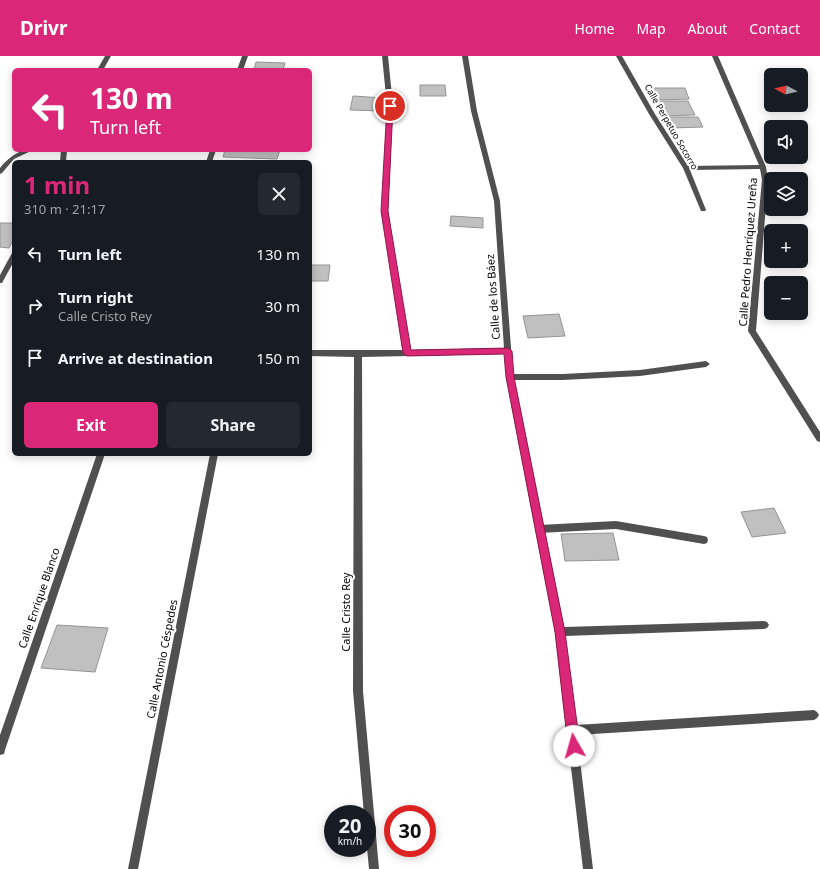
<!DOCTYPE html>
<html lang="en">
<head>
<meta charset="utf-8">
<style>
  body { margin:0; font-family:"Noto Sans",sans-serif; background:#242831; color:#f1f3f6; height:100vh; display:flex; flex-direction:column; font-size:15px; white-space:nowrap }
  * { box-sizing:border-box; margin:0 }
  p { font-size:13px; color:#9ea1a6 }
  .icon { flex:none; width:22px; height:22px; fill:none; stroke:currentColor; stroke-width:2; stroke-linecap:round; stroke-linejoin:round }
  .map { position:relative; flex:1; overflow:hidden }
  .details { position:absolute; left:12px; top:104px; width:300px; height:296px; display:flex; flex-direction:column; background:#171b24; border-radius:6px; box-shadow:0 2px 10px #0003 }
  .details>* { flex:none }
  .guide { position:absolute; left:12px; top:12px; width:300px; height:84px; border-radius:6px; box-shadow:0 2px 10px #0003; background:#db2777; color:#fff; overflow:hidden }
  .needle { width:26px; rotate:277deg }
  .buttons { position:absolute; left:764px; top:12px; display:grid; gap:8px }
  .buttons a { display:grid; place-items:center; width:44px; height:44px; border-radius:6px; background:#171b24; box-shadow:0 2px 10px #0003; font-size:20px }
  .speed { position:absolute; left:324px; top:749px; display:flex; gap:8px; font-size:20px; font-weight:700; text-align:center }
  .speed>* { display:grid; place-content:center; width:52px; height:52px; border-radius:50%; background:#171b24; box-shadow:0 2px 10px #0003; line-height:1 }
  .speed small { font-size:10px; font-weight:400 }
  .speed .limit { border:6px solid #d22; background:#fff; color:#111 }
  .pin { position:absolute; display:grid; place-items:center; width:34px; height:34px; color:#fff; margin:-17px; border:2px solid #fff; border-radius:50%; box-shadow:0 1px 4px #0007 }
  .me { position:absolute; width:44px; margin:-22px; rotate:353deg; stroke-linejoin:round; filter:drop-shadow(0 0 3px #0008) }
  .turn { display:flex; align-items:center; gap:14px; height:84px; padding:0 12px; font-size:18px }
  .turn .icon { width:52px; height:52px; stroke-width:2.5 }
  .turn b { display:block; font-size:28px; line-height:34px }
  .round { display:grid; place-items:center; flex:none; width:42px; height:42px; border-radius:6px; background:#242831 }
  .summary { display:flex; align-items:center; justify-content:space-between; height:68px; padding:0 12px }
  h1 { font-size:24px; font-weight:700; line-height:30px; color:#db2777 }
  .action { display:flex; gap:8px; margin-top:auto; padding:8px 12px }
  .action a { flex:1; height:46px; border-radius:6px; background:#db2777; color:#fff; font-size:16px; font-weight:700; line-height:46px; text-align:center }
  .action a+a { background:#242831; color:#f1f3f6 }
  ul { padding:0; list-style:none }
  li { display:flex; align-items:center; gap:12px; height:52px; padding:0 12px }
  li div { flex:1 }
  li b { display:block; font-size:15px }
  li em { font-style:normal }
  header { display:flex; align-items:center; gap:24px; box-sizing:border-box; height:56px; padding:0 20px; background:#db2777; color:#fff }
  header strong { font-size:19px }
  nav { display:flex; gap:22px; margin-inline-start:auto; font-size:14px }
  .map>svg:first-child { display:block }
  .building { fill:#c0c0c0; stroke:#949494 }
  .lines { fill:none; stroke-linecap:round; stroke-linejoin:round }
  .service { fill:#505050; fill-rule:evenodd }
  .minor { fill:#505050; fill-rule:evenodd }
  .route { fill:#db2777; stroke:#8e194d }
  .labels { text-anchor:middle; stroke-width:4; stroke-linejoin:round; paint-order:stroke }
  .far-street-label { font-size:9px; fill:#000; stroke:#fff }
  .street-label { font-size:11px; fill:#000; stroke:#fff }
</style>
</head>
<body>
<header>
<strong>Drivr</strong>
<nav><a>Home</a><a>Map</a><a>About</a><a>Contact</a></nav>
</header>
<div class="map">
<svg width="820" height="813" viewBox="0 0 820 813">
  <rect width="100%" height="100%" fill="#fff"/>
  <g class="building">
    <polygon points="256,6 285,7 283,14 254,14"/>
    <polygon points="420,29 445,29 446,40 420,40"/>
    <polygon points="652,32 685,32 689,43 656,44"/>
    <polygon points="353,40 384,42 382,55 350,54"/>
    <polygon points="657,45 688,45 695,59 663,60"/>
    <polygon points="666,61 698,61 703,71 670,72"/>
    <polygon points="225,94 280,94 277,103 223,101"/>
    <polygon points="451,160 483,162 483,172 450,170"/>
    <polygon points="0,167 14,167 14,182 9,192 0,191"/>
    <polygon points="310,209 330,209 328,225 310,225"/>
    <polygon points="559,258 565,280 528,282 523,260"/>
    <polygon points="774,452 786,477 752,481 741,456"/>
    <polygon points="613,477 619,504 565,505 561,478"/>
    <polygon points="57,569 108,572 95,616 41,612"/>
  </g>
  <g class="lines">
    <polygon class="service" points="616,465 704,480 707,481 708,484 707,487 704,488 616,473 539,477 536,476 535,473 536,470 539,469"/>
    <g class="minor">
      <polygon points="105,0 111,0 103,14 97,14"/>
      <polygon points="242,0 248,0 243,14 237,14"/>
      <polygon points="382,0 388,0 393,50 388,155 410,294 504,292 494,145 471,55 462,0 468,0 477,55 500,145 513,318 563,318 640,314 706,305 710,308 706,311 640,320 563,324 514,324 564,571 764,565 767,566 769,569 767,572 764,573 565,580 576,669 814,654 817,656 819,659 817,662 814,664 577,679 593,813 583,813 555,576 506,321 505,298 362,301 363,635 379,813 369,813 367,792 367,758 364,758 353,635 354,301 310,300 310,294 403,294 382,155 387,50"/>
      <polygon points="616,0 622,0 655,58 688,110 759,109 712,0 718,0 766,111 768,124 756,275 820,376 820,386 817,385 748,275 762,124 760,113 690,114 706,154 705,155 701,155 683,112 649,58"/>
      <path d="M24 94H33L14 103 2 117 0 118V112C7 103 14 98 24 94Z"/>
      <polygon points="61,94 67,94 66,106 60,106"/>
      <polygon points="210,94 216,94 212,106 206,106"/>
      <polygon points="12,197 14,197 14,205 2,227 0,227 0,219"/>
      <polygon points="97,398 105,398 5,694 4,698 0,699 0,679"/>
      <polygon points="210,398 218,398 138,813 128,813"/>
    </g>
  </g>
  <polygon class="route" points="390,48 393,50 388,155 411,294 508,292 512,295 514,321 565,576 580,690 578,694 574,696 570,694 568,690 555,576 506,321 504,298 407,300 403,297 381,155 387,50"/>
  <g class="labels">
    <g class="far-street-label">
      <text transform="translate(671 71) rotate(60)" y="3">Calle Perpetuo Socorro</text>
    </g>
    <g class="street-label">
      <text transform="translate(748 196) rotate(-86)" y="4">Calle Pedro Henríquez Ureña</text>
      <text transform="translate(493 241) rotate(-94)" y="4">Calle de los Báez</text>
      <text transform="translate(39 542) rotate(-71)" y="4">Calle Enrique Blanco</text>
      <text transform="translate(346 556) rotate(-90)" y="4">Calle Cristo Rey</text>
      <text transform="translate(162 603) rotate(-79)" y="4">Calle Antonio Céspedes</text>
    </g>
  </g>
</svg>
<div class="buttons">
<a><svg class="needle" viewBox="-14 -14 28 28"><path d="M0-13l5 13h-10z" fill="#e53935"/><path d="M0 13l5-13h-10z" fill="#9ea1a6"/></svg></a>
<a><svg class="icon" aria-label="sound" viewBox="0 0 24 24"><path d="M4 9h4l5-4v14l-5-4H4zM17 9q2 3 0 6"/></svg></a>
<a><svg class="icon" aria-label="layers" viewBox="0 0 24 24"><path d="M12 4l9 5-9 5-9-5zM3 14l9 5 9-5"/></svg></a>
<a>+</a>
<a>−</a>
</div>
<div class="speed"><div>20<small>km/h</small></div><div class="limit">30</div></div>
<div class="pin" style="left:390px;top:50px;background:#d93025"><svg class="icon" aria-label="arrive" viewBox="0 0 24 24"><path d="M6 21V4h12l-3 4 3 4H6"/></svg></div>
<svg class="me" style="left:574px;top:690px" viewBox="-20 -20 40 40"><circle r="19" fill="#fff"/><path d="M0-13L10 11 0 6-10 11z" fill="#db2777"/></svg>
<div class="guide">
<div class="turn"><svg class="icon" aria-label="left" viewBox="0 0 24 24"><path d="M17 20v-9H6M10 6l-5 5 5 5"/></svg><div><b>130 m</b>Turn left</div></div>
</div>
<section class="details">
<div class="summary"><div><h1>1 min</h1><p>310 m · 21:17</p></div><a class="round"><svg class="icon" aria-label="close" viewBox="0 0 24 24"><path d="M6 6l12 12M18 6L6 18"/></svg></a></div>
<ul>
<li><svg class="icon" aria-label="left" viewBox="0 0 24 24"><path d="M17 20v-9H6M10 6l-5 5 5 5"/></svg><div><b>Turn left</b></div><em>130 m</em></li>
<li><svg class="icon" aria-label="right" viewBox="0 0 24 24"><path d="M7 20v-9h11M14 6l5 5-5 5"/></svg><div><b>Turn right</b><p>Calle Cristo Rey</p></div><em>30 m</em></li>
<li><svg class="icon" aria-label="arrive" viewBox="0 0 24 24"><path d="M6 21V4h12l-3 4 3 4H6"/></svg><div><b>Arrive at destination</b></div><em>150 m</em></li>
</ul>
<div class="action"><a>Exit</a><a>Share</a></div>
</section>
</div>
</body>
</html>
